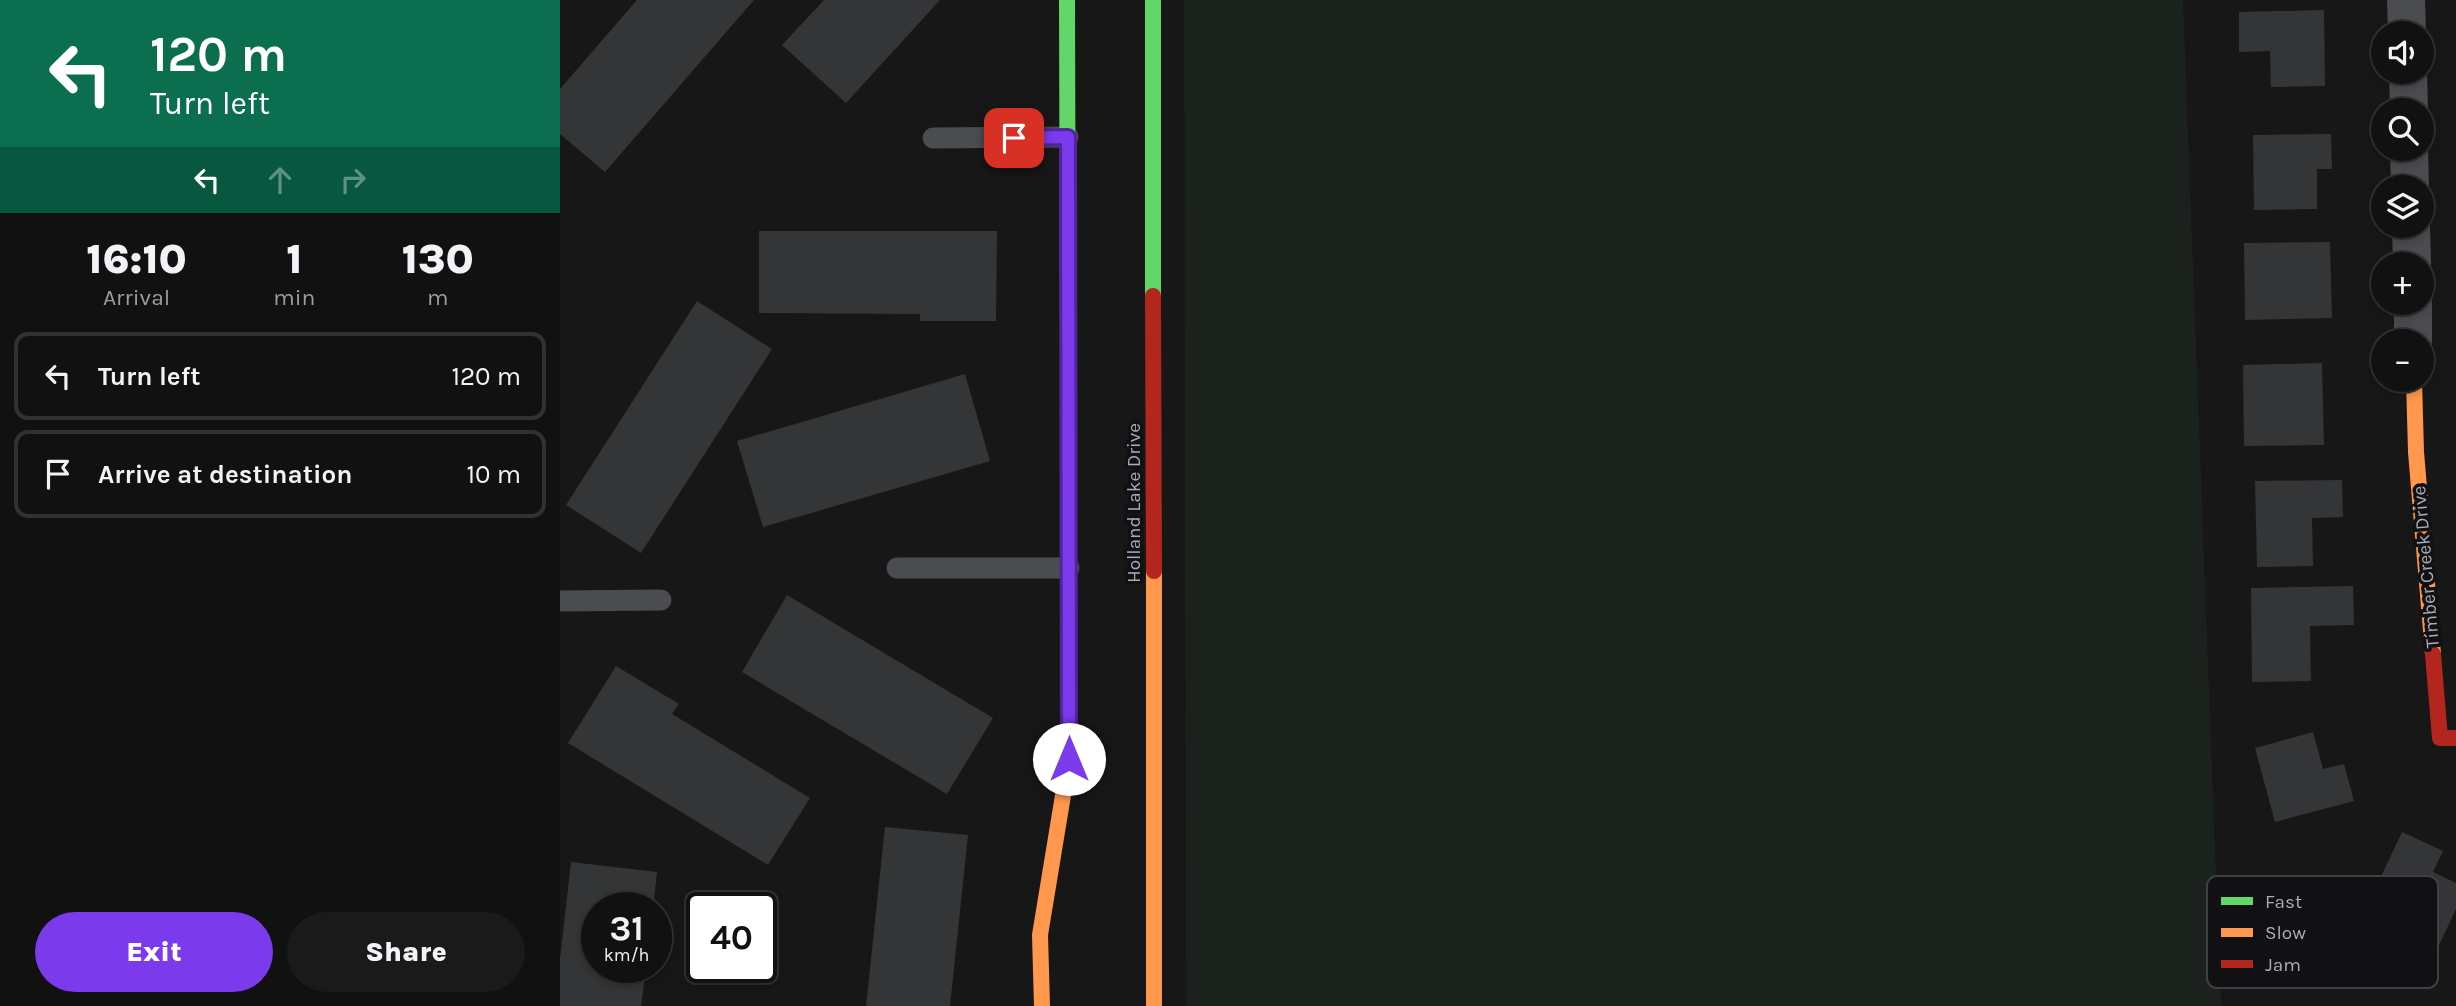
<!DOCTYPE html>
<html lang="en">
<head>
<meta charset="utf-8">
<style>
  body { margin:0; font-family:Karla,sans-serif; background:#1a1a1a; color:#f1f3f6; height:100vh; display:flex; flex-direction:column; font-size:26px; white-space:nowrap }
  * { box-sizing:border-box; margin:0 }
  p { font-size:23px; color:#9c9d9f }
  .icon { flex:none; width:38px; height:38px; fill:none; stroke:currentColor; stroke-width:2; stroke-linecap:round; stroke-linejoin:round }
  .map { position:relative; flex:1; overflow:hidden }
  .side { display:flex; flex-direction:column; background:#111; width:560px }
  .side>* { flex:none }
  .banner { background:#0b6e4f; color:#fff; overflow:hidden }
  .buttons { position:absolute; left:1811px; top:21px; display:grid; gap:14px }
  .buttons a { display:grid; place-items:center; width:63px; height:63px; border-radius:50%; background:#111; box-shadow:0 4px 10px #0003,0 0 0 2px #303131; font-size:35px }
  .speed { position:absolute; left:21px; top:892px; display:flex; gap:14px; font-size:35px; font-weight:700; text-align:center }
  .speed>* { display:grid; place-content:center; width:91px; height:91px; border-radius:50%; background:#111; box-shadow:0 4px 10px #0003,0 0 0 2px #303131; line-height:1 }
  .speed small { font-size:18px; font-weight:400 }
  .speed .limit { border:4px solid #111; border-radius:10px; background:#fff; color:#111 }
  .pin { position:absolute; display:grid; place-items:center; width:60px; height:60px; color:#fff; margin:-30px; border-radius:14px; box-shadow:0 4px 10px #0006 }
  .me { position:absolute; width:77px; margin:-38px; rotate:0deg; stroke-linejoin:round; filter:drop-shadow(0 0 5px #0008) }
  .turn { display:flex; align-items:center; gap:24px; height:147px; padding:0 35px; font-size:32px }
  .turn .icon { width:91px; height:91px; stroke-width:2.5 }
  .turn b { display:block; font-size:49px; line-height:60px }
  .lanes { display:flex; align-items:center; height:66px; padding:0 35px; background:#0003; justify-content:center; gap:35px; direction:ltr }
  .lanes .off { opacity:.35 }
  .eta { display:flex; justify-content:space-evenly; align-items:center; height:119px; text-align:center }
  .eta b { font-size:42px; font-weight:800; line-height:49px }
  .primary-button { display:flex; gap:14px; margin-top:auto; padding:14px 35px }
  .primary-button a { flex:1; height:80px; border-radius:42px; background:#7c3aed; color:#fff; font-size:28px; font-weight:800; line-height:80px; text-align:center }
  .primary-button a+a { background:#1a1a1a; color:#f1f3f6 }
  ul { padding:0; list-style:none }
  li { display:flex; align-items:center; gap:21px; height:88px; margin:0 14px 10px; padding:0 21px; border:4px solid #303131; border-radius:14px }
  li div { flex:1 }
  li b { display:block; font-size:26px }
  li em { font-style:normal }
  main { display:flex; flex:1; min-height:0 }
  .map>svg:first-child { display:block }
  .green { fill:#1b211c }
  .building { fill:#343537 }
  .lines { fill:none; stroke-linecap:round; stroke-linejoin:round }
  .lane { stroke:#4b4c50; stroke-width:21 }
  .street { stroke:#4b4c50; stroke-width:38 }
  .fast { stroke:#63d668; stroke-width:16 }
  .slow { stroke:#ff974d; stroke-width:16 }
  .jam { stroke:#b3261e; stroke-width:16 }
  .route-casing { stroke:#51269a; stroke-width:18 }
  .route { stroke:#7c3aed; stroke-width:12 }
  .labels { text-anchor:middle; stroke-width:7; stroke-linejoin:round; paint-order:stroke }
  .street-label { font-size:19px; fill:#a8adb8; stroke:#111113 }
  .key { fill:#111113; stroke:#3e4045; stroke-width:2 }
  .key-label { font-size:19px; fill:#a8adb8 }
</style>
</head>
<body>
<main>
<section class="side">
<div class="banner">
<div class="turn"><svg class="icon" aria-label="left" viewBox="0 0 24 24"><path d="M17 20v-9H6M10 6l-5 5 5 5"/></svg><div><b>120 m</b>Turn left</div></div>
<div class="lanes"><svg class="icon" aria-label="left" viewBox="0 0 24 24"><path d="M17 20v-9H6M10 6l-5 5 5 5"/></svg><svg class="icon off" aria-label="ahead" viewBox="0 0 24 24"><path d="M12 20V5M6 11l6-6 6 6"/></svg><svg class="icon off" aria-label="right" viewBox="0 0 24 24"><path d="M7 20v-9h11M14 6l5 5-5 5"/></svg></div>
</div>
<div class="eta">
<div><b>16:10</b><p>Arrival</p></div>
<div><b>1</b><p>min</p></div>
<div><b>130</b><p>m</p></div>
</div>
<ul>
<li><svg class="icon" aria-label="left" viewBox="0 0 24 24"><path d="M17 20v-9H6M10 6l-5 5 5 5"/></svg><div><b>Turn left</b></div><em>120 m</em></li>
<li><svg class="icon" aria-label="arrive" viewBox="0 0 24 24"><path d="M6 21V4h12l-3 4 3 4H6"/></svg><div><b>Arrive at destination</b></div><em>10 m</em></li>
</ul>
<div class="primary-button"><a>Exit</a><a>Share</a></div>
</section>
<div class="map">
<svg width="1896" height="1006" viewBox="0 0 1896 1006">
  <rect width="100%" height="100%" fill="#171717"/>
  <polygon class="green" points="624,0 1623,0 1661,1006 626,1006"/>
  <g class="building">
    <polygon points="77,0 194,0 45,172 0,134 0,89"/>
    <polygon points="264,0 380,0 286,103 222,45"/>
    <polygon points="1764,10 1765,86 1711,87 1710,51 1679,52 1679,12"/>
    <polygon points="1771,134 1772,169 1757,169 1757,209 1694,210 1693,135"/>
    <polygon points="199,231 437,231 436,321 360,321 360,314 199,313"/>
    <polygon points="1770,242 1772,318 1685,320 1684,243"/>
    <polygon points="137,301 212,349 81,553 6,505"/>
    <polygon points="1762,363 1764,445 1684,446 1683,365"/>
    <polygon points="405,374 430,461 203,527 177,441"/>
    <polygon points="1782,480 1783,517 1752,518 1753,566 1697,567 1695,481"/>
    <polygon points="1793,586 1794,625 1750,626 1751,681 1692,682 1691,588"/>
    <polygon points="227,595 433,718 387,794 182,672"/>
    <polygon points="56,666 119,704 112,714 250,798 208,865 8,743"/>
    <polygon points="1753,732 1763,769 1784,764 1794,801 1715,822 1695,748"/>
    <polygon points="325,827 408,835 390,1006 306,1006"/>
    <polygon points="1842,832 1883,851 1873,872 1896,883 1896,909 1873,958 1799,923"/>
    <polygon points="11,862 97,872 93,908 37,908 37,968 86,968 81,1006 0,1006 0,959"/>
  </g>
  <g class="lines">
    <g class="lane">
      <polyline points="373,138 508,137"/>
      <polyline points="337,568 509,568"/>
      <polyline points="0,601 101,600"/>
    </g>
    <g class="street">
      <polyline points="1846,0 1847,33"/>
      <polyline points="1848,72 1849,110"/>
      <polyline points="1849,149 1850,187"/>
      <polyline points="1851,226 1852,264"/>
      <polyline points="1853,303 1853,341"/>
    </g>
    <g class="fast">
      <polyline points="507,0 508,350"/>
      <polyline points="593,0 593,296"/>
    </g>
    <g class="slow">
      <polyline points="1854,380 1856,452 1873,654"/>
      <polyline points="594,571 594,1006"/>
      <polyline points="482,1006 480,935 509,759 509,727"/>
    </g>
    <g class="jam">
      <polyline points="593,296 594,571"/>
      <polyline points="508,350 509,727"/>
      <polyline points="1873,654 1880,738 1896,738"/>
    </g>
  </g>
  <g class="lines">
    <g class="route-casing">
      <polyline id="route" points="454,138 508,137 509,759"/>
    </g>
    <use href="#route" class="route"/>
  </g>
  <g class="labels">
    <g class="street-label">
      <text transform="translate(573 503) rotate(-90)" y="7">Holland Lake Drive</text>
      <text transform="translate(1865 567) rotate(-95)" y="7">Timber Creek Drive</text>
    </g>
  </g>
  <rect x="1647" y="876" width="231" height="112" rx="10" class="key"/>
  <rect x="1661" y="897" width="32" height="8" fill="#63d668"/>
  <rect x="1661" y="928" width="32" height="9" fill="#ff974d"/>
  <rect x="1661" y="960" width="32" height="8" fill="#b3261e"/>
  <g class="key-label">
    <text x="1705" y="908">Fast</text>
    <text x="1705" y="939">Slow</text>
    <text x="1705" y="971">Jam</text>
  </g>
</svg>
<div class="buttons">
<a><svg class="icon" aria-label="sound" viewBox="0 0 24 24"><path d="M4 9h4l5-4v14l-5-4H4zM17 9q2 3 0 6"/></svg></a>
<a><svg class="icon" aria-label="search" viewBox="0 0 24 24"><circle cx="10" cy="10" r="6"/><path d="M15 15l6 6"/></svg></a>
<a><svg class="icon" aria-label="layers" viewBox="0 0 24 24"><path d="M12 4l9 5-9 5-9-5zM3 14l9 5 9-5"/></svg></a>
<a>+</a>
<a>−</a>
</div>
<div class="speed"><div>31<small>km/h</small></div><div class="limit">40</div></div>
<div class="pin" style="left:454px;top:138px;background:#d93025"><svg class="icon" aria-label="arrive" viewBox="0 0 24 24"><path d="M6 21V4h12l-3 4 3 4H6"/></svg></div>
<svg class="me" style="left:509px;top:759px" viewBox="-20 -20 40 40"><circle r="19" fill="#fff"/><path d="M0-13L10 11 0 6-10 11z" fill="#7c3aed"/></svg>
</div>
</main>
</body>
</html>
